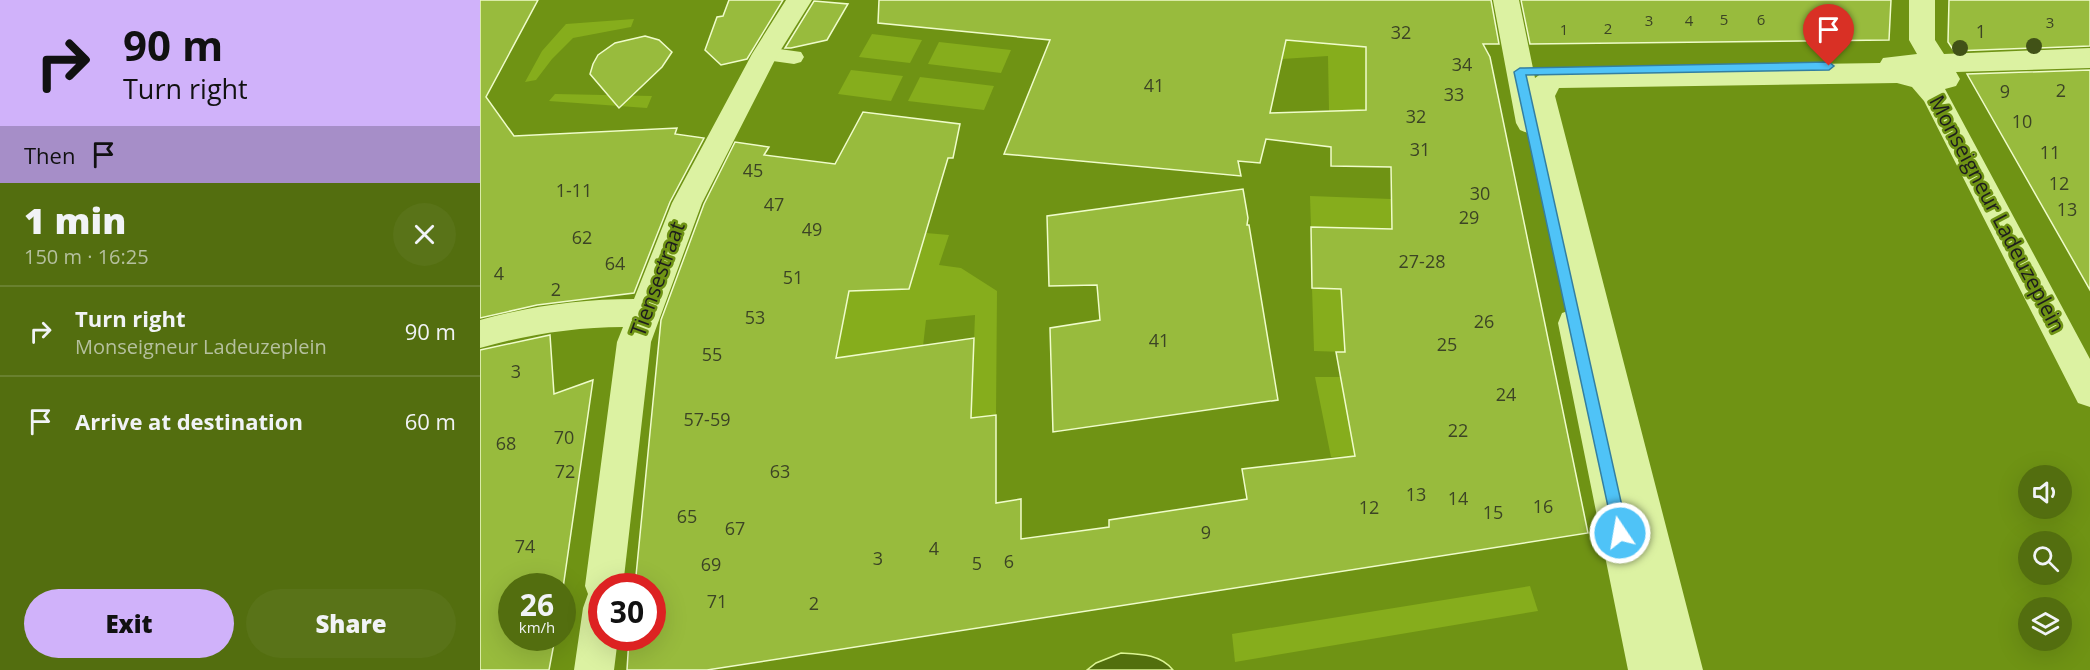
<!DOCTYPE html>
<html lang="en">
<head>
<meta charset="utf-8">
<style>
  body { margin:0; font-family:"Open Sans",sans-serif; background:#597318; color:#f1f3f6; height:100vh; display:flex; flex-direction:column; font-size:22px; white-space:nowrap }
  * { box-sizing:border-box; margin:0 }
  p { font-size:20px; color:#b5c09e }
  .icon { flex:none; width:33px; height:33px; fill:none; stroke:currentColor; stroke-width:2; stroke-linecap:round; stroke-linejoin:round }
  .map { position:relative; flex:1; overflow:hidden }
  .panel { display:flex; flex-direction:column; background:#536e0f; width:480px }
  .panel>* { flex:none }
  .banner { background:#d0b2fa; color:#111; overflow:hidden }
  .fabs { position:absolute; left:1538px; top:465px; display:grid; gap:12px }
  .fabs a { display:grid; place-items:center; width:54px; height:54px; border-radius:50%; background:#536e0f; box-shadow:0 6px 24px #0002; font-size:30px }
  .speed { position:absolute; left:18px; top:573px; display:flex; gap:12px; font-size:30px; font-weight:700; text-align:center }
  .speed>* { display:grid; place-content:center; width:78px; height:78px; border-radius:50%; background:#536e0f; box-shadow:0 6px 24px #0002; line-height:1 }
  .speed small { font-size:15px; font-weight:400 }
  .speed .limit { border:9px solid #d22; background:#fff; color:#111 }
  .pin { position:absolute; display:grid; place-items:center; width:51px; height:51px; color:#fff; margin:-62px -26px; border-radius:50% 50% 50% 0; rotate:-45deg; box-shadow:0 0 6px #0007 }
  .pin .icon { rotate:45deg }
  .me { position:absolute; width:66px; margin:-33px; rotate:348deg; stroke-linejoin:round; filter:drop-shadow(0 0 4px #0008) }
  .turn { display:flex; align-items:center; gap:21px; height:126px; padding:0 24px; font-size:27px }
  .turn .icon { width:78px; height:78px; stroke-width:2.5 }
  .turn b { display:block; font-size:42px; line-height:51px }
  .then { display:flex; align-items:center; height:57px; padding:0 24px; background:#0003; gap:12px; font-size:22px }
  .round { display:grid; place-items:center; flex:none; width:63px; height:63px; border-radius:32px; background:#597318 }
  .summary { display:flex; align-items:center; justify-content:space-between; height:102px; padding:0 24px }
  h1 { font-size:36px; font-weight:800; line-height:45px }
  .primary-button { display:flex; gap:12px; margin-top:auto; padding:12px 24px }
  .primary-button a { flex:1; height:69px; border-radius:36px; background:#d0b2fa; color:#111; font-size:24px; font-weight:800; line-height:69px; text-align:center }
  .primary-button a+a { background:#597318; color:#f1f3f6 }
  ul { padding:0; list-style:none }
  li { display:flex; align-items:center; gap:18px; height:90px; padding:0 24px; border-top:2px solid #69812f }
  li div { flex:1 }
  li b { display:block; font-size:22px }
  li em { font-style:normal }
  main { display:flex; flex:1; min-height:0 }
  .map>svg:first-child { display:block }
  .green { fill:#86ad1c }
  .water { fill:#526f0d; stroke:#dcf594; stroke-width:1.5 }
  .building { fill:#98bb3d; stroke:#effcca; stroke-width:1.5; fill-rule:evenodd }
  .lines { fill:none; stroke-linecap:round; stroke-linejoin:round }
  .lane { fill:#dcf2a2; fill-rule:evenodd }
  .street { fill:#dcf2a2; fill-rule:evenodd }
  .tree { fill:#415217 }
  .route { fill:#4fc3f7; stroke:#337fa1; stroke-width:1.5 }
  .labels { text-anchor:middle; stroke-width:5; stroke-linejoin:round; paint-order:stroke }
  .far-number-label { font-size:15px; fill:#3c4425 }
  .number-label { font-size:18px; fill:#3c4425 }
  .street-label { font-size:21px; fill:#1d1d1d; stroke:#6f9314 }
</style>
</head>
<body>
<main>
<section class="panel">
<div class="banner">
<div class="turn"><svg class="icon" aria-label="right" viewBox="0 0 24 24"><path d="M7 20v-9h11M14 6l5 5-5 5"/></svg><div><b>90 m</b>Turn right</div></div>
<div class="then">Then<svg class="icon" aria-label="arrive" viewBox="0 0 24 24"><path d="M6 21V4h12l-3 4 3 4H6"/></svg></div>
</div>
<div class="summary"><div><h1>1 min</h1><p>150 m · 16:25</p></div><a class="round"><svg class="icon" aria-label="close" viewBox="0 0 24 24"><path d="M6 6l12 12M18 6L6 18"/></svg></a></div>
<ul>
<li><svg class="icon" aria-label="right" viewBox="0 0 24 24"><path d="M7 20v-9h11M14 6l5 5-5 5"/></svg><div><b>Turn right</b><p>Monseigneur Ladeuzeplein</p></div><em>90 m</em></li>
<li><svg class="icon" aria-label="arrive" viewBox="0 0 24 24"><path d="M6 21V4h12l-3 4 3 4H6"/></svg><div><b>Arrive at destination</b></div><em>60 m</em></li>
</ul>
<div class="primary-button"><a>Exit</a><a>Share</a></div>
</section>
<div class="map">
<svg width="1610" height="670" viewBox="0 0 1610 670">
  <rect width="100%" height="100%" fill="#6f9314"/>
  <g class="green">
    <polygon points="154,19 151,27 93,38 72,59 56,80 45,82 62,51 86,24"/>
    <polygon points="653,26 913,49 886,79 886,86 932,109 849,111 848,56 802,59 647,43"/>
    <polygon points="392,34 442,40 430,63 379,57"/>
    <polygon points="459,42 531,50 521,73 448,64"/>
    <polygon points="371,70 423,76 411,101 358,94"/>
    <polygon points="440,77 514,86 504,110 428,101"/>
    <polygon points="75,94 172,96 167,108 69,101"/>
    <polygon points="830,196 911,199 912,216 959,231 831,227"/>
    <polygon points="446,233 469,235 459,265 481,268 517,291 516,415 491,418 495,315 446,320 443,346 285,368 361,334 369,291 425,289 430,263 437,263"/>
    <polygon points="832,288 966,293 864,328 865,352 834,351"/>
    <polygon points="835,377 882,377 868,417 875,456 851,457"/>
    <polygon points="1050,586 1058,611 755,662 752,634"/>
  </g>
  <path class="water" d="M641 653C660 654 680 654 693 670H607L616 663Z"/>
  <g class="building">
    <polygon points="0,0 58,0 6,97 34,136 197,128 195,134 224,138 190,202 154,293 57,305 0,318"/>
    <polygon points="249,0 303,0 267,59 241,65 225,50 237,17 243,16"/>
    <path d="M399 0H1011L1019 44H1003L1010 57 1108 533 227 670H147L149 638H172V586H155L181 320 224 204 255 142 289 147 284 155 355 164 383 112 480 124 473 158H468L429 289 369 291 356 358 494 338 491 418 516 415V503L541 499V539L629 527V520L767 499 762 469 875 456 856 352H865L861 289 832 288 831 227 912 229 911 167 851 166V147L786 139 780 163 758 161 761 176 524 154 570 40 398 23ZM806 40 886 47V110L790 113Z"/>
    <polygon points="1041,0 1411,0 1409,40 1050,44"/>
    <polygon points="1469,0 1610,0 1610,46 1474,51 1468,42"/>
    <polygon points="334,1 368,4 347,40 311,48 305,48"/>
    <polygon points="165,36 179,40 192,52 182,67 139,108 110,74 113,64 118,55 135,43"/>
    <polygon points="1610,70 1610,290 1487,74"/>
    <polygon points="763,189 768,218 767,225 769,225 798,400 573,432 570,328 620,320 617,285 569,286 567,216"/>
    <polygon points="70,335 74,394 113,380 82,595 82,586 32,586 32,638 75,638 69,670 0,670 0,350"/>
  </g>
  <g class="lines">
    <polygon class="lane" points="285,47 321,52 324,57 321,62 314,64 278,59 275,54 278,49"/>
    <g class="street">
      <path d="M306 0H332L297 56 222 203 171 342 143 586H122V638H138L134 670H94L103 608 108 594 105 586 137 342 143 327C95 327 46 335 0 348V320C50 306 102 299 154 299L192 203 272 54Z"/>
      <polygon points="1013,0 1039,0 1055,78 1062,73 1080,68 1400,63 1403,58 1437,54 1429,40 1429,0 1455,0 1455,40 1464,54 1610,48 1610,68 1476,72 1480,79 1476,86 1465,89 1610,359 1610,407 1598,403 1444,101 1432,87 1417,83 1079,88 1075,96 1223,670 1148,670 1078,323 1082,313 1094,309 1098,310 1056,132 1050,134 1040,130 1036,123"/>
    </g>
  </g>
  <g class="tree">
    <circle cx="1554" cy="46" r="8"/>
    <circle cx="1480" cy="48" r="8"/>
  </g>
  <polygon class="route" points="1349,62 1354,66 1349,70 1046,75 1148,533 1146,539 1140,541 1135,539 1034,72 1040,68"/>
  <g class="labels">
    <g class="far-number-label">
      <text x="1244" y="25">5</text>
      <text x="1281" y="25">6</text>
      <text x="1169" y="26">3</text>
      <text x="1209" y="26">4</text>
      <text x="1570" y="28">3</text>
      <text x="1128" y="34">2</text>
      <text x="1084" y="35">1</text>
    </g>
    <g class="number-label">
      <text x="1501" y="38">1</text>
      <text x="921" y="39">32</text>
      <text x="982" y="71">34</text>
      <text x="674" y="92">41</text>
      <text x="1581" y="97">2</text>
      <text x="1525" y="98">9</text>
      <text x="974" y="101">33</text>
      <text x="936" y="123">32</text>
      <text x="1542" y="128">10</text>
      <text x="940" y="156">31</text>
      <text x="1570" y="159">11</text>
      <text x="273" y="177">45</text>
      <text x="1579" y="190">12</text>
      <text x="94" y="197">1-11</text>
      <text x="1000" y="200">30</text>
      <text x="294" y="211">47</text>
      <text x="1587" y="216">13</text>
      <text x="989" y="224">29</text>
      <text x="332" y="236">49</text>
      <text x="102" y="244">62</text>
      <text x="942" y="268">27-28</text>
      <text x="135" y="270">64</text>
      <text x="19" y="280">4</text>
      <text x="313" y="284">51</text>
      <text x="76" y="296">2</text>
      <text x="275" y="324">53</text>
      <text x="1004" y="328">26</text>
      <text x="679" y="347">41</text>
      <text x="967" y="351">25</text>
      <text x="232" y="361">55</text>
      <text x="36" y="378">3</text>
      <text x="1026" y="401">24</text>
      <text x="227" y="426">57-59</text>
      <text x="978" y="437">22</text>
      <text x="84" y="444">70</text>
      <text x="26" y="450">68</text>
      <text x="85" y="478">72</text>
      <text x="300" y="478">63</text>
      <text x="936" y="501">13</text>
      <text x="978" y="505">14</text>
      <text x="1063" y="513">16</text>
      <text x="889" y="514">12</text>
      <text x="1013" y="519">15</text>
      <text x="207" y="523">65</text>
      <text x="255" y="535">67</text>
      <text x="726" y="539">9</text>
      <text x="45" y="553">74</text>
      <text x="454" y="555">4</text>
      <text x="398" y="565">3</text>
      <text x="529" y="568">6</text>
      <text x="497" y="570">5</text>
      <text x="231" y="571">69</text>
      <text x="237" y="608">71</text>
      <text x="334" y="610">2</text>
    </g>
    <g class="street-label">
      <text transform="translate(1517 214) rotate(62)" y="7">Monseigneur Ladeuzeplein</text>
      <text transform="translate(178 279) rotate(-70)" y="7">Tiensestraat</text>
    </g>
  </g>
</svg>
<div class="fabs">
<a><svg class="icon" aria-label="sound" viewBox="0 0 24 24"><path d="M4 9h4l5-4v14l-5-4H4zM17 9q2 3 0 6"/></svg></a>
<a><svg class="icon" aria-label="search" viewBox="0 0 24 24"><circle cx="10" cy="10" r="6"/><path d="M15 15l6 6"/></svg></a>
<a><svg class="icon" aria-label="layers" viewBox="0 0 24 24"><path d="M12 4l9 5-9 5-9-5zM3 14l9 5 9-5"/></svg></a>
</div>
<div class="speed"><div>26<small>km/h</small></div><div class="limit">30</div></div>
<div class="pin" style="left:1349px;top:66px;background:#d93025"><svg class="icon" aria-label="arrive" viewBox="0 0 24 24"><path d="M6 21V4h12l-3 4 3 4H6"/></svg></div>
<svg class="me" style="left:1140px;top:533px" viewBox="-20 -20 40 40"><circle r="17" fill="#4fc3f7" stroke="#fff" stroke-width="3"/><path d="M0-11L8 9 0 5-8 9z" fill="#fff"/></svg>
</div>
</main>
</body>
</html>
